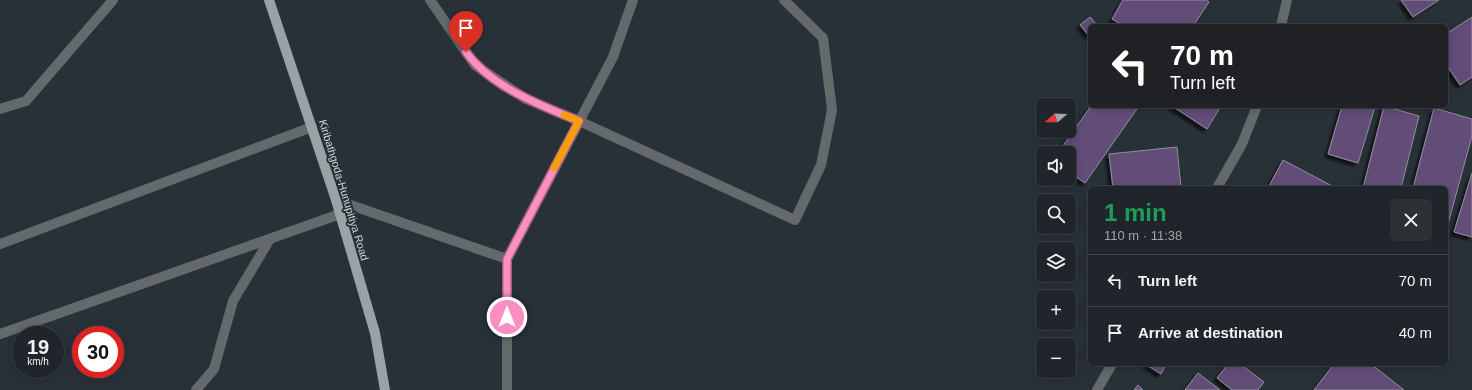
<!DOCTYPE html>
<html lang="en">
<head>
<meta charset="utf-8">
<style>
  body { margin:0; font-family:Helvetica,sans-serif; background:#2c3136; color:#f1f3f6; height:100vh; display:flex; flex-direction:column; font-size:15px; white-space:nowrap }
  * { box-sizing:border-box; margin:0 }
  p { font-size:13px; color:#a1a5a8 }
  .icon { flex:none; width:22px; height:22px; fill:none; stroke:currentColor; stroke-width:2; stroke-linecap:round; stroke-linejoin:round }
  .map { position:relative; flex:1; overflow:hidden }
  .drawer { position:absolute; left:1088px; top:186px; width:360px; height:180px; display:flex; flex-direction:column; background:#1f252a; border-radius:6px; box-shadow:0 2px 10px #0003,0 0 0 1px #3c4247 }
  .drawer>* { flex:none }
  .top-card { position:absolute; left:1088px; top:24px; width:360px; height:84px; border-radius:6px; box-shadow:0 2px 10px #0003,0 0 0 1px #3c4247; background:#202124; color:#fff; overflow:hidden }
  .needle { width:26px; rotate:251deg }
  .tools { position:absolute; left:1036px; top:98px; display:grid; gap:8px }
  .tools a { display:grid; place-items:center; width:40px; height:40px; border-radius:6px; background:#1f252a; box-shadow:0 2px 10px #0003,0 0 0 1px #3c4247; font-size:20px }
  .speed { position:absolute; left:12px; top:326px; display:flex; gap:8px; font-size:20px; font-weight:700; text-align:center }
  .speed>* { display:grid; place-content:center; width:52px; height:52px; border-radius:50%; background:#1f252a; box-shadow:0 2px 10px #0003,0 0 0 1px #3c4247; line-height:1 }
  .speed small { font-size:10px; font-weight:400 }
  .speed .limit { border:6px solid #d22; background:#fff; color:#111 }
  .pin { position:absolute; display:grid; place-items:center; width:34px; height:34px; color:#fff; margin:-41px -17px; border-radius:50% 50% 50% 0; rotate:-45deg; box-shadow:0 0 4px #0007 }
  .pin .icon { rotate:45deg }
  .me { position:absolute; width:44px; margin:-22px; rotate:0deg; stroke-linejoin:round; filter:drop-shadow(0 0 3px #0008) }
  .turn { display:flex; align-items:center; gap:14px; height:84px; padding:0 16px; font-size:18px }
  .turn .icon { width:52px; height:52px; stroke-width:2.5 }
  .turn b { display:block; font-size:28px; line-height:34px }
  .round { display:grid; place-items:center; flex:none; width:42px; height:42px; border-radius:6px; background:#2c3136 }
  .headline { display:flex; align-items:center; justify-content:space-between; height:68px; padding:0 16px }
  h1 { font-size:24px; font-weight:700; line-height:30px; color:#1e9e55 }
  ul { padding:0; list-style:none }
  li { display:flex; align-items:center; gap:12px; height:52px; padding:0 16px; border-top:1px solid #3c4247 }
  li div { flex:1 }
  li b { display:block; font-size:15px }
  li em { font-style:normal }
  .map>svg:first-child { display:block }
  .building { fill:#624d79; stroke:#938e99; filter:url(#shadow) }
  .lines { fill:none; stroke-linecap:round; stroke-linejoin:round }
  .minor { stroke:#646a6b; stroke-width:10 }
  .major { stroke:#97a3a5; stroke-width:10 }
  .route-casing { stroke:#a45d7d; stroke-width:10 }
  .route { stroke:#fc8fc1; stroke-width:7 }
  .slow { stroke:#f59e0b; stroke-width:7 }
  .labels { text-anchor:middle; stroke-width:4; stroke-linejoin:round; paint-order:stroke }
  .street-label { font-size:11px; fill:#cfd5d9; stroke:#293138 }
</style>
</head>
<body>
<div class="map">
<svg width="1472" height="390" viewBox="0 0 1472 390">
  <defs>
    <filter id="shadow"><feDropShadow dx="-3.5" dy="3.5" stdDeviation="1" flood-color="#0009"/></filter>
  </defs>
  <rect width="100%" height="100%" fill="#293138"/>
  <g class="building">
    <polygon points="1123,0 1206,0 1209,2 1193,26 1124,26 1112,19"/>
    <polygon points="1401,0 1439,0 1413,17"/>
    <polygon points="1090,17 1098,26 1090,26 1090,37 1080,25"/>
    <polygon points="1472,17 1472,77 1460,85 1446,64 1446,34"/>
    <polygon points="1091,106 1139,106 1085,183 1069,172 1069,153 1058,153"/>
    <polygon points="1172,106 1221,106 1207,129"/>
    <polygon points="1342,106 1375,107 1358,163 1328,154"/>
    <polygon points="1384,106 1419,116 1401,188 1363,188"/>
    <polygon points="1434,108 1472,119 1472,136 1448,224 1446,224 1446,188 1413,188"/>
    <polygon points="1177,147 1181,188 1113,188 1109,154"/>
    <polygon points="1283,160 1336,188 1268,188"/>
    <polygon points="1472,173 1472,237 1454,232"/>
    <polygon points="1145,364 1166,364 1161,374"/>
    <polygon points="1228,364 1240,364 1264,382 1258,390 1232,390 1217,378"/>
    <polygon points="1334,364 1371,364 1404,390 1314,390"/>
    <polygon points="1198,373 1220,390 1185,390"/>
    <polygon points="1138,385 1143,390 1134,390"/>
  </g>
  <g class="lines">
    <g class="minor">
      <polyline points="430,0 475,65 526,99 579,121 795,220 821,165 832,110 823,38 784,0"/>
      <polyline points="1281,26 1287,0"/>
      <polyline points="0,109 26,101 113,0"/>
      <polyline points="1217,188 1242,144 1257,106"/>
      <polyline points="336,200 507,259 507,390"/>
      <polyline points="0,244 312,127"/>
      <polyline points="507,259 613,57 633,0"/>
      <polyline points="0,334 340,214"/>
      <polyline points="196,390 214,369 233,301 270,239"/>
      <polyline points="1097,390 1112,364"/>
    </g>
    <polyline class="major" points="269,0 336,200 375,333 385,390"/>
  </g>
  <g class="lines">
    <g class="route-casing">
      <path id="route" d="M466 52C490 86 541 106 579 121L507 259V317"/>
    </g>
    <use href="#route" class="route"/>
    <polyline class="slow" points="554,168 579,121 564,115"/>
  </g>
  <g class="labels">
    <g class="street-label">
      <text transform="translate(344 190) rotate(73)" y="4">Kiribathgoda-Hunupitiya Road</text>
    </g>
  </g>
</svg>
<div class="tools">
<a><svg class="needle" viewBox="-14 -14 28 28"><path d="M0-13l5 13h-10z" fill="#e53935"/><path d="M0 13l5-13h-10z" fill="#a1a5a8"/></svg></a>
<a><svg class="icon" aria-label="sound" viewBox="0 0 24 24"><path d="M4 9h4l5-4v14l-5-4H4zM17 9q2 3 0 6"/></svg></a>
<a><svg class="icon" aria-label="search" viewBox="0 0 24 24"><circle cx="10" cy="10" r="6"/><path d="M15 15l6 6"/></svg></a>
<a><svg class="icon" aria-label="layers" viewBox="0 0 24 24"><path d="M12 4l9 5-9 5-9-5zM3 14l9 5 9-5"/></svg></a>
<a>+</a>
<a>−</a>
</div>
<div class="speed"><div>19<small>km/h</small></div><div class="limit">30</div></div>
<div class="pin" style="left:466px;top:52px;background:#d93025"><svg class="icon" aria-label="arrive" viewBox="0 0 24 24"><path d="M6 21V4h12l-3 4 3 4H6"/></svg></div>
<svg class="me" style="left:507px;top:317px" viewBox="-20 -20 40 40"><circle r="17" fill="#fc8fc1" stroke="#fff" stroke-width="3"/><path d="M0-11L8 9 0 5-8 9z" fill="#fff"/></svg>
<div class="top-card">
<div class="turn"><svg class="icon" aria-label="left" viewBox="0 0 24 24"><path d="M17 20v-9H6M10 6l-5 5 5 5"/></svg><div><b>70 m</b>Turn left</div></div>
</div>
<section class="drawer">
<div class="headline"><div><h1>1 min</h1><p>110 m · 11:38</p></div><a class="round"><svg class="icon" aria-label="close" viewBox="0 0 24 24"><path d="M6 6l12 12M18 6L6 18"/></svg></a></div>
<ul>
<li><svg class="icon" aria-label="left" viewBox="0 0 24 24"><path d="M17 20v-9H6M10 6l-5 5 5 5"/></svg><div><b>Turn left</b></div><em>70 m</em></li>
<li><svg class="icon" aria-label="arrive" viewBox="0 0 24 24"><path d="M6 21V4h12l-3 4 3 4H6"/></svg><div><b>Arrive at destination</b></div><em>40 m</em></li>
</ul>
</section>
</div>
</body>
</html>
